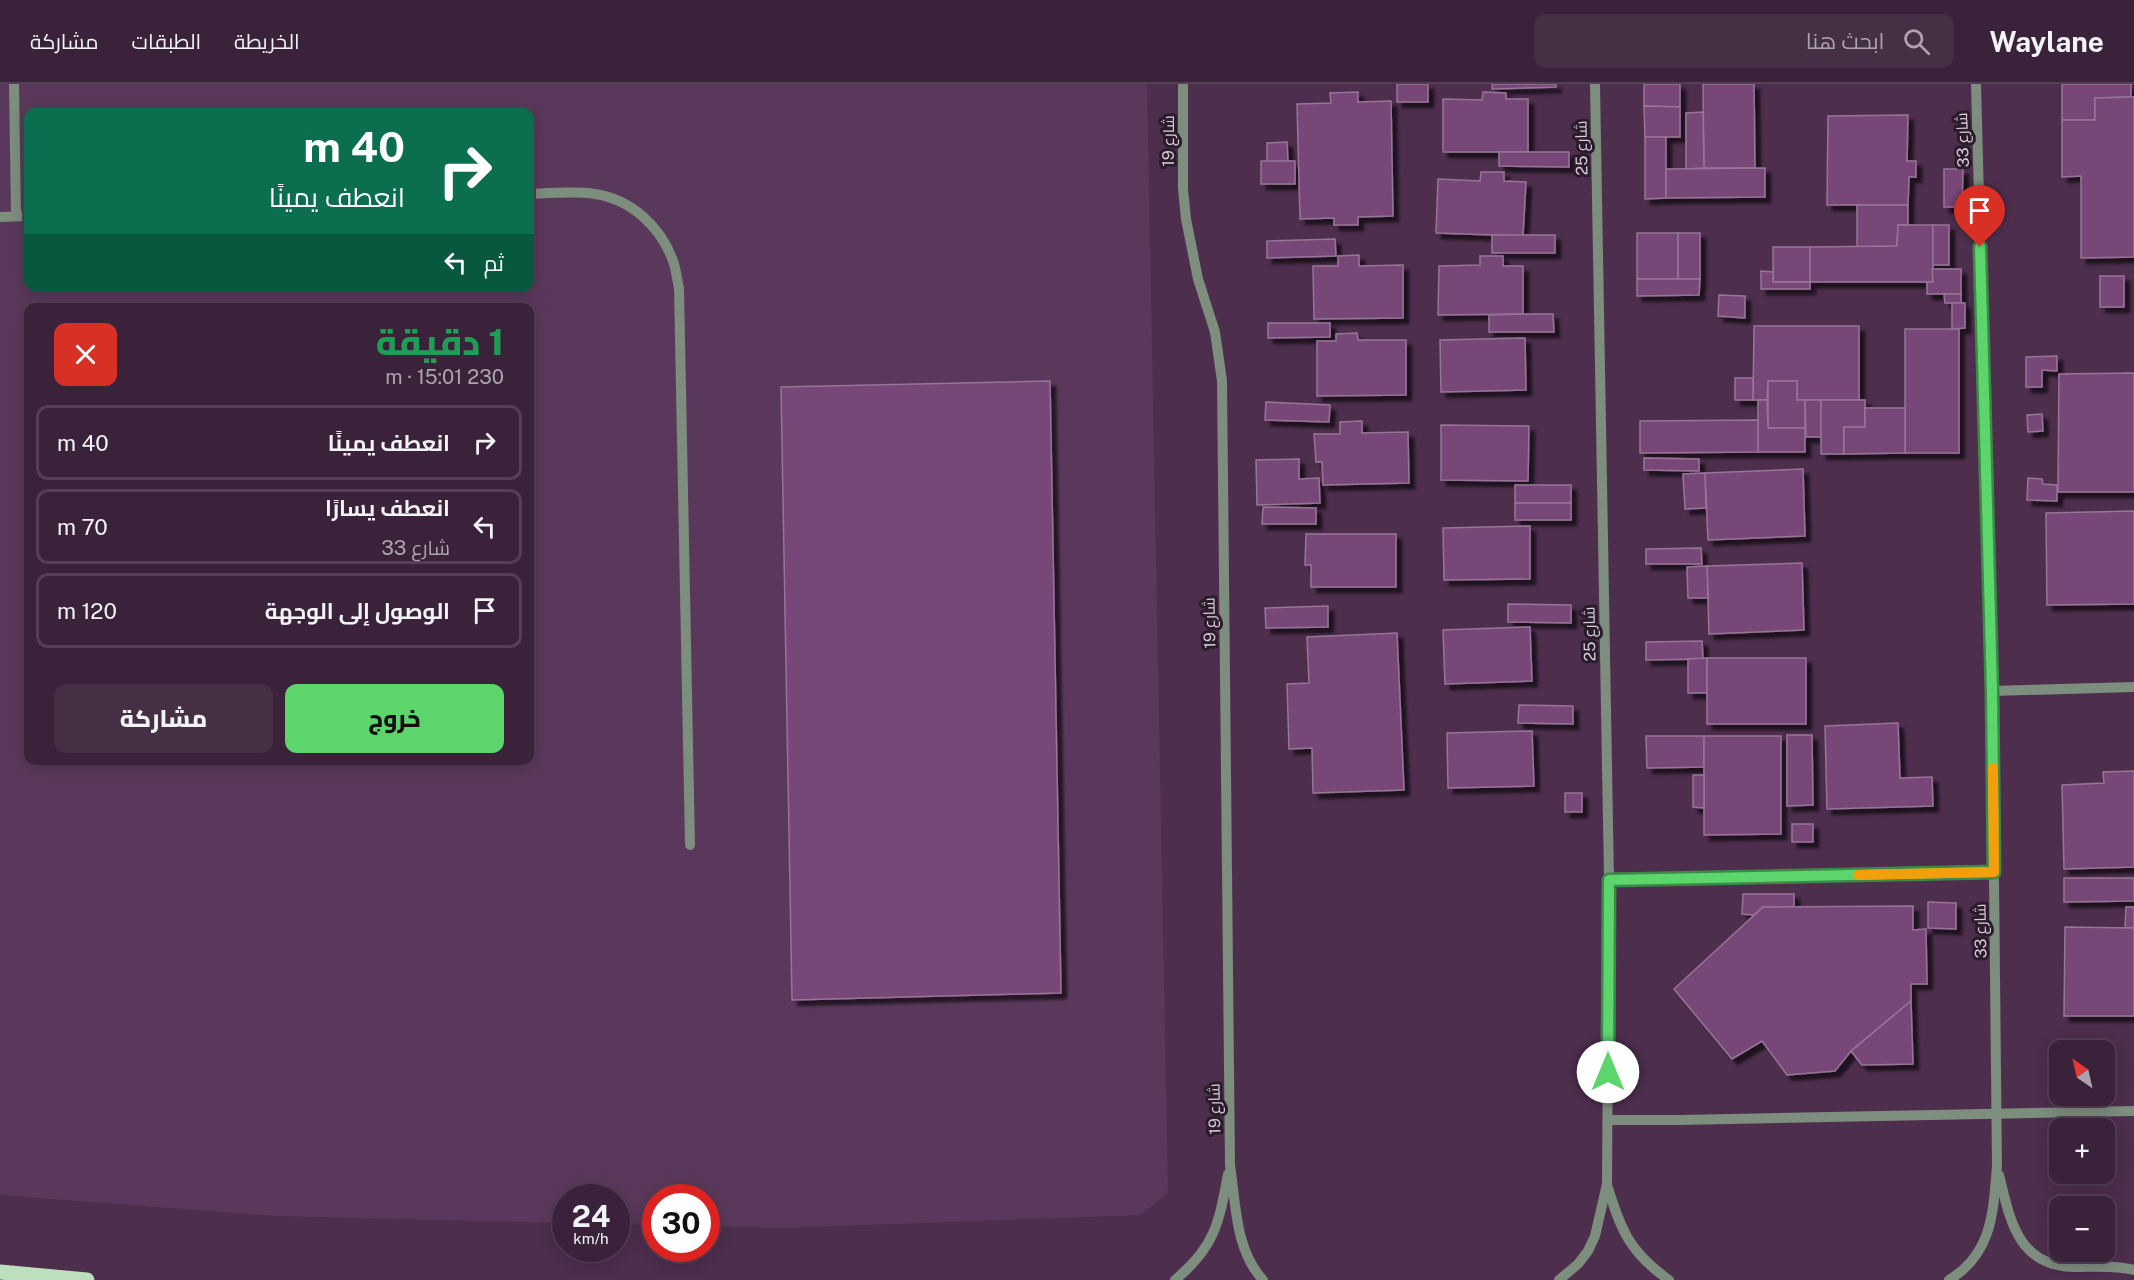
<!DOCTYPE html>
<html lang="ar">
<head>
<meta charset="utf-8">
<style>
  body { margin:0; font-family:"Public Sans",Cairo,sans-serif; background:#452f45; color:#f1f3f6; direction:rtl; height:100vh; display:flex; flex-direction:column; font-size:22px; white-space:nowrap }
  * { box-sizing:border-box; margin:0 }
  p { font-size:20px; color:#aba4af }
  .icon { flex:none; width:33px; height:33px; fill:none; stroke:currentColor; stroke-width:2; stroke-linecap:round; stroke-linejoin:round }
  .map { position:relative; flex:1; overflow:hidden; direction:ltr }
  .details { position:absolute; left:24px; top:219px; width:510px; height:462px; display:flex; flex-direction:column; background:#3a223a; border-radius:12px; box-shadow:0 3px 15px #0003,0 0 0 2px #543f54; direction:rtl }
  .details>* { flex:none }
  .hud { position:absolute; left:24px; top:24px; width:510px; height:183px; border-radius:12px; box-shadow:0 3px 15px #0003,0 0 0 2px #543f54; direction:rtl; background:#0b6e4f; color:#fff; overflow:hidden }
  .needle { width:39px; rotate:326deg }
  .buttons { position:absolute; left:2049px; top:956px; display:grid; gap:12px }
  .buttons a { display:grid; place-items:center; width:66px; height:66px; border-radius:12px; background:#3a223a; box-shadow:0 3px 15px #0003,0 0 0 2px #543f54; font-size:30px }
  .speed { position:absolute; left:552px; top:1100px; display:flex; gap:12px; font-size:30px; font-weight:700; text-align:center }
  .speed>* { display:grid; place-content:center; width:78px; height:78px; border-radius:50%; background:#3a223a; box-shadow:0 3px 15px #0003,0 0 0 2px #543f54; line-height:1 }
  .speed small { font-size:15px; font-weight:400 }
  .speed .limit { border:9px solid #d22; background:#fff; color:#111 }
  .pin { position:absolute; display:grid; place-items:center; width:51px; height:51px; color:#fff; margin:-62px -26px; border-radius:50% 50% 50% 0; rotate:-45deg; box-shadow:0 0 6px #0007 }
  .pin .icon { rotate:45deg }
  .me { position:absolute; width:66px; margin:-33px; rotate:0deg; stroke-linejoin:round; filter:drop-shadow(0 0 4px #0008) }
  .turn { display:flex; align-items:center; gap:21px; height:126px; padding:0 30px; font-size:27px }
  .turn .icon { width:78px; height:78px; stroke-width:2.5 }
  .turn b { display:block; font-size:42px; line-height:51px }
  .then { display:flex; align-items:center; height:57px; padding:0 30px; background:#0003; gap:12px; font-size:22px }
  .round { display:grid; place-items:center; flex:none; width:63px; height:63px; border-radius:12px; background:#452f45 }
  .head { display:flex; align-items:center; justify-content:space-between; height:102px; padding:0 30px }
  h1 { font-size:36px; font-weight:800; line-height:45px; color:#1e9e55 }
  .button { display:flex; gap:12px; margin-top:auto; padding:12px 30px }
  .button a { flex:1; height:69px; border-radius:12px; background:#5dd56d; color:#111; font-size:24px; font-weight:800; line-height:69px; text-align:center }
  .button a+a { background:#452f45; color:#f1f3f6 }
  ul { padding:0; list-style:none }
  li { display:flex; align-items:center; gap:18px; height:75px; margin:0 12px 9px; padding:0 18px; border:3px solid #543f54; border-radius:12px }
  li div { flex:1 }
  li b { display:block; font-size:22px }
  li em { font-style:normal }
  header { display:flex; align-items:center; gap:36px; box-sizing:border-box; height:84px; padding:0 30px; background:#3a223a; border-bottom:2px solid #543f54 }
  header strong { font-size:28px }
  nav { display:flex; gap:33px; margin-inline-start:auto; font-size:21px }
  .search { width:420px; height:54px; background:#452f45; display:flex; align-items:center; gap:15px; box-sizing:border-box; padding:0 21px; border-radius:12px; color:#aba4af; font-size:22px }
  .map>svg:first-child { display:block }
  .built { fill:#5a385b; fill-rule:evenodd }
  .building { fill:#764677; stroke:#987598; stroke-width:1.5; filter:url(#shadow) }
  .lines { fill:none; stroke-linecap:round; stroke-linejoin:round }
  .minor { stroke:#7d8d7e; stroke-width:10 }
  .major { stroke:#bedfbf; stroke-width:15 }
  .route-casing { stroke:#3c8a47; stroke-width:15 }
  .route { stroke:#5dd56d; stroke-width:10 }
  .slow { stroke:#f59e0b; stroke-width:10 }
  .labels { text-anchor:middle; stroke-width:6; stroke-linejoin:round; paint-order:stroke }
  .street-label { font-size:16px; fill:#ddcadd; stroke:#2a1d2b }
</style>
</head>
<body>
<header>
<strong>Waylane</strong>
<div class="search"><svg class="icon" aria-label="search" viewBox="0 0 24 24"><circle cx="10" cy="10" r="6"/><path d="M15 15l6 6"/></svg>ابحث هنا</div>
<nav><a>الخريطة</a><a>الطبقات</a><a>مشاركة</a></nav>
</header>
<div class="map">
<svg width="2134" height="1196" viewBox="0 0 2134 1196">
  <defs>
    <filter id="shadow"><feDropShadow dx="5.5" dy="5.5" stdDeviation="1.5" flood-color="#0009"/></filter>
  </defs>
  <rect width="100%" height="100%" fill="#4d2e4d"/>
  <path class="built" d="M0 0H1147L1168 1109 1140 1131 781 1144 707 1142 706 1113H656L655 1141 617 1140 616 1113H566L565 1139 276 1132 0 1111ZM28 28H530V202H28ZM28 224H530V676H28Z"/>
  <g class="building">
    <rect x="1397" y="0" width="31" height="18"/>
    <polygon points="1492,0 1556,0 1556,3 1492,5"/>
    <polygon points="1644,0 1680,0 1680,23 1644,22"/>
    <polygon points="1703,0 1754,0 1755,84 1704,84"/>
    <polygon points="2062,0 2131,0 2131,13 2095,14 2095,36 2062,36"/>
    <polygon points="1358,8 1358,18 1391,17 1393,132 1358,133 1358,141 1334,141 1334,134 1300,135 1297,20 1331,19 1330,9"/>
    <polygon points="1483,8 1506,9 1506,15 1528,15 1528,68 1443,68 1443,15 1482,16"/>
    <polygon points="2131,13 2134,13 2134,173 2081,174 2081,92 2062,93 2062,36 2095,36 2095,14"/>
    <polygon points="1644,22 1680,23 1680,53 1645,53"/>
    <polygon points="1703,28 1704,84 1686,85 1686,29"/>
    <polygon points="1908,31 1907,77 1916,77 1916,93 1909,93 1908,121 1827,121 1828,32"/>
    <polygon points="1645,53 1666,53 1666,114 1645,115"/>
    <polygon points="1287,58 1288,77 1267,78 1267,59"/>
    <polygon points="1499,68 1569,68 1569,83 1499,82"/>
    <rect x="1261" y="77" width="34" height="23"/>
    <polygon points="1765,84 1765,113 1666,114 1666,85"/>
    <polygon points="1944,85 1963,85 1962,123 1944,123"/>
    <polygon points="1481,88 1504,88 1504,97 1526,98 1523,152 1436,149 1438,95 1480,97"/>
    <polygon points="1857,121 1908,121 1908,141 1898,141 1897,162 1857,163"/>
    <polygon points="1898,141 1933,141 1933,198 1810,198 1810,163 1897,162"/>
    <rect x="1933" y="141" width="16" height="40"/>
    <rect x="1637" y="149" width="41" height="46"/>
    <rect x="1678" y="149" width="22" height="46"/>
    <rect x="1492" y="151" width="63" height="18"/>
    <polygon points="1335,155 1336,172 1267,174 1267,157"/>
    <rect x="1773" y="163" width="37" height="35"/>
    <polygon points="1359,171 1359,182 1403,181 1403,234 1314,235 1313,182 1338,182 1338,172"/>
    <polygon points="1480,172 1503,172 1503,182 1523,182 1523,230 1438,231 1439,182 1480,181"/>
    <polygon points="1932,185 1961,185 1961,210 1927,210 1927,198 1933,198"/>
    <polygon points="1761,187 1773,188 1773,198 1810,198 1810,205 1761,205"/>
    <rect x="2100" y="192" width="24" height="31"/>
    <polygon points="1637,195 1700,195 1699,211 1637,212"/>
    <polygon points="1944,210 1961,210 1961,219 1945,219"/>
    <polygon points="1719,211 1745,212 1745,234 1718,232"/>
    <polygon points="1952,219 1965,219 1965,244 1952,245"/>
    <polygon points="1523,230 1553,230 1554,248 1489,248 1489,231"/>
    <polygon points="1268,239 1330,239 1330,253 1268,254"/>
    <polygon points="1754,242 1859,242 1859,316 1797,316 1797,297 1768,297 1767,316 1753,316"/>
    <rect x="1905" y="245" width="54" height="124"/>
    <polygon points="1357,249 1358,256 1406,256 1406,311 1317,312 1317,257 1336,257 1336,250"/>
    <polygon points="1525,254 1526,306 1441,308 1440,256"/>
    <polygon points="2057,272 2057,287 2042,286 2042,303 2026,303 2026,273"/>
    <polygon points="2134,289 2134,408 2058,408 2059,290"/>
    <rect x="1735" y="294" width="18" height="22"/>
    <polygon points="1050,297 1061,909 792,916 781,303"/>
    <polygon points="1768,297 1797,297 1797,316 1805,316 1805,344 1768,344"/>
    <polygon points="1758,316 1767,316 1768,344 1805,344 1805,368 1758,368"/>
    <polygon points="1805,316 1821,316 1821,353 1806,353"/>
    <polygon points="1821,316 1865,316 1865,343 1844,343 1844,370 1821,370"/>
    <polygon points="1266,318 1330,321 1329,338 1265,336"/>
    <polygon points="1865,324 1905,324 1905,369 1844,370 1844,343 1865,343"/>
    <polygon points="2042,330 2043,347 2028,348 2027,331"/>
    <polygon points="1758,336 1758,368 1640,369 1640,337"/>
    <polygon points="1362,337 1362,349 1408,348 1409,399 1323,401 1322,378 1316,378 1314,350 1340,350 1340,338"/>
    <polygon points="1441,341 1529,342 1528,397 1441,396"/>
    <polygon points="1644,374 1699,375 1699,387 1644,386"/>
    <polygon points="1299,375 1299,395 1319,394 1320,419 1257,421 1256,376"/>
    <polygon points="1803,385 1805,452 1708,456 1705,389"/>
    <polygon points="1705,389 1706,424 1685,425 1683,390"/>
    <polygon points="2028,394 2042,395 2043,400 2057,401 2057,417 2027,416"/>
    <rect x="1515" y="401" width="56" height="18"/>
    <rect x="1515" y="419" width="56" height="17"/>
    <polygon points="1263,423 1316,424 1316,440 1262,440"/>
    <polygon points="2134,427 2134,520 2047,521 2046,429"/>
    <polygon points="1530,442 1530,495 1444,496 1443,444"/>
    <polygon points="1306,450 1396,450 1396,503 1311,503 1311,481 1305,481"/>
    <polygon points="1701,464 1702,480 1646,480 1646,465"/>
    <polygon points="1802,479 1804,546 1709,550 1707,482"/>
    <polygon points="1707,482 1708,514 1688,514 1687,483"/>
    <polygon points="1508,520 1571,521 1571,539 1508,538"/>
    <polygon points="1328,522 1328,543 1266,544 1265,524"/>
    <polygon points="1530,543 1532,597 1445,600 1443,546"/>
    <polygon points="1397,549 1404,706 1313,709 1312,664 1289,665 1287,600 1309,599 1307,553"/>
    <polygon points="1702,557 1703,575 1646,576 1646,558"/>
    <polygon points="1707,574 1707,609 1688,609 1688,575"/>
    <rect x="1707" y="574" width="99" height="66"/>
    <polygon points="1519,621 1573,622 1573,640 1518,639"/>
    <polygon points="1898,639 1900,694 1932,693 1933,722 1827,725 1825,642"/>
    <polygon points="1532,647 1534,702 1448,704 1447,649"/>
    <polygon points="1787,651 1812,651 1813,721 1787,722"/>
    <polygon points="1646,652 1704,652 1704,683 1647,684"/>
    <polygon points="1704,652 1781,652 1781,750 1704,751"/>
    <polygon points="2134,687 2134,783 2064,785 2062,701 2104,699 2103,688"/>
    <polygon points="1693,691 1704,691 1704,724 1693,723"/>
    <rect x="1565" y="709" width="17" height="19"/>
    <rect x="1792" y="740" width="21" height="18"/>
    <polygon points="2064,794 2134,794 2134,817 2064,818"/>
    <polygon points="1743,810 1794,810 1794,823 1763,823 1754,831 1742,830"/>
    <polygon points="1928,818 1956,819 1956,845 1928,844"/>
    <polygon points="1913,822 1913,846 1926,845 1927,900 1911,900 1911,917 1851,967 1835,987 1787,991 1762,957 1732,975 1674,905 1763,823"/>
    <polygon points="2126,823 2134,823 2134,844 2125,844"/>
    <polygon points="2065,843 2134,844 2134,932 2064,932"/>
    <polygon points="1911,917 1913,980 1862,981 1851,967"/>
  </g>
  <g class="lines">
    <g class="minor">
      <polyline points="14,0 16,132"/>
      <path d="M1183 0V105L1186 135 1198 195 1215 248 1222 297 1230 1081C1236 1120 1235 1166 1263 1196"/>
      <path d="M530 110C551 109 574 107 595 110 631 115 661 143 673 177 676 185 677 195 679 204L690 761"/>
      <polyline points="0,133 28,132"/>
      <polyline points="1992,607 2134,603"/>
      <polyline points="1609,796 1994,788"/>
      <polyline points="1608,1036 1679,1036 2134,1027"/>
      <path d="M1999 1091C2010 1135 2017 1182 2074 1183 2094 1183 2114 1181 2134 1186"/>
      <path d="M1607 1101C1621 1146 1629 1168 1669 1196"/>
      <path d="M1175 1196C1215 1163 1219 1139 1228 1090"/>
      <polyline points="1559,1196 1578,1180 1588,1167 1595,1152 1607,1100 1609,796 1595,0"/>
      <path d="M1949 1196C1993 1169 1993 1128 1997 1082L1992 607 1976 0"/>
    </g>
    <polyline class="major" points="0,1188 87,1196"/>
  </g>
  <g class="lines">
    <g class="route-casing">
      <polyline id="route" points="1608,988 1609,796 1994,788 1992,607 1980,163"/>
    </g>
    <use href="#route" class="route"/>
    <polyline class="slow" points="1858,791 1994,788 1993,684"/>
  </g>
  <g class="labels">
    <g class="street-label">
      <text transform="translate(1962 56) rotate(-92)" y="6">شارع 33</text>
      <text transform="translate(1168 57) rotate(-90)" y="6">شارع 19</text>
      <text transform="translate(1581 64) rotate(-91)" y="6">شارع 25</text>
      <text transform="translate(1209 539) rotate(-91)" y="6">شارع 19</text>
      <text transform="translate(1589 550) rotate(-91)" y="6">شارع 25</text>
      <text transform="translate(1980 847) rotate(-91)" y="6">شارع 33</text>
      <text transform="translate(1214 1025) rotate(-91)" y="6">شارع 19</text>
    </g>
  </g>
</svg>
<div class="buttons">
<a><svg class="needle" viewBox="-14 -14 28 28"><path d="M0-13l5 13h-10z" fill="#e53935"/><path d="M0 13l5-13h-10z" fill="#aba4af"/></svg></a>
<a>+</a>
<a>−</a>
</div>
<div class="speed"><div>24<small>km/h</small></div><div class="limit">30</div></div>
<div class="pin" style="left:1980px;top:163px;background:#d93025"><svg class="icon" aria-label="arrive" viewBox="0 0 24 24"><path d="M6 21V4h12l-3 4 3 4H6"/></svg></div>
<svg class="me" style="left:1608px;top:988px" viewBox="-20 -20 40 40"><circle r="19" fill="#fff"/><path d="M0-13L10 11 0 6-10 11z" fill="#5dd56d"/></svg>
<div class="hud">
<div class="turn"><svg class="icon" aria-label="right" viewBox="0 0 24 24"><path d="M7 20v-9h11M14 6l5 5-5 5"/></svg><div><b>40 m</b>انعطف يمينًا</div></div>
<div class="then">ثم<svg class="icon" aria-label="left" viewBox="0 0 24 24"><path d="M17 20v-9H6M10 6l-5 5 5 5"/></svg></div>
</div>
<section class="details">
<div class="head"><div><h1>1 دقيقة</h1><p>230 m · 15:01</p></div><a class="round" style="background:#d93025;color:#fff"><svg class="icon" aria-label="close" viewBox="0 0 24 24"><path d="M6 6l12 12M18 6L6 18"/></svg></a></div>
<ul>
<li><svg class="icon" aria-label="right" viewBox="0 0 24 24"><path d="M7 20v-9h11M14 6l5 5-5 5"/></svg><div><b>انعطف يمينًا</b></div><em>40 m</em></li>
<li><svg class="icon" aria-label="left" viewBox="0 0 24 24"><path d="M17 20v-9H6M10 6l-5 5 5 5"/></svg><div><b>انعطف يسارًا</b><p>شارع 33</p></div><em>70 m</em></li>
<li><svg class="icon" aria-label="arrive" viewBox="0 0 24 24"><path d="M6 21V4h12l-3 4 3 4H6"/></svg><div><b>الوصول إلى الوجهة</b></div><em>120 m</em></li>
</ul>
<div class="button"><a>خروج</a><a>مشاركة</a></div>
</section>
</div>
</body>
</html>
